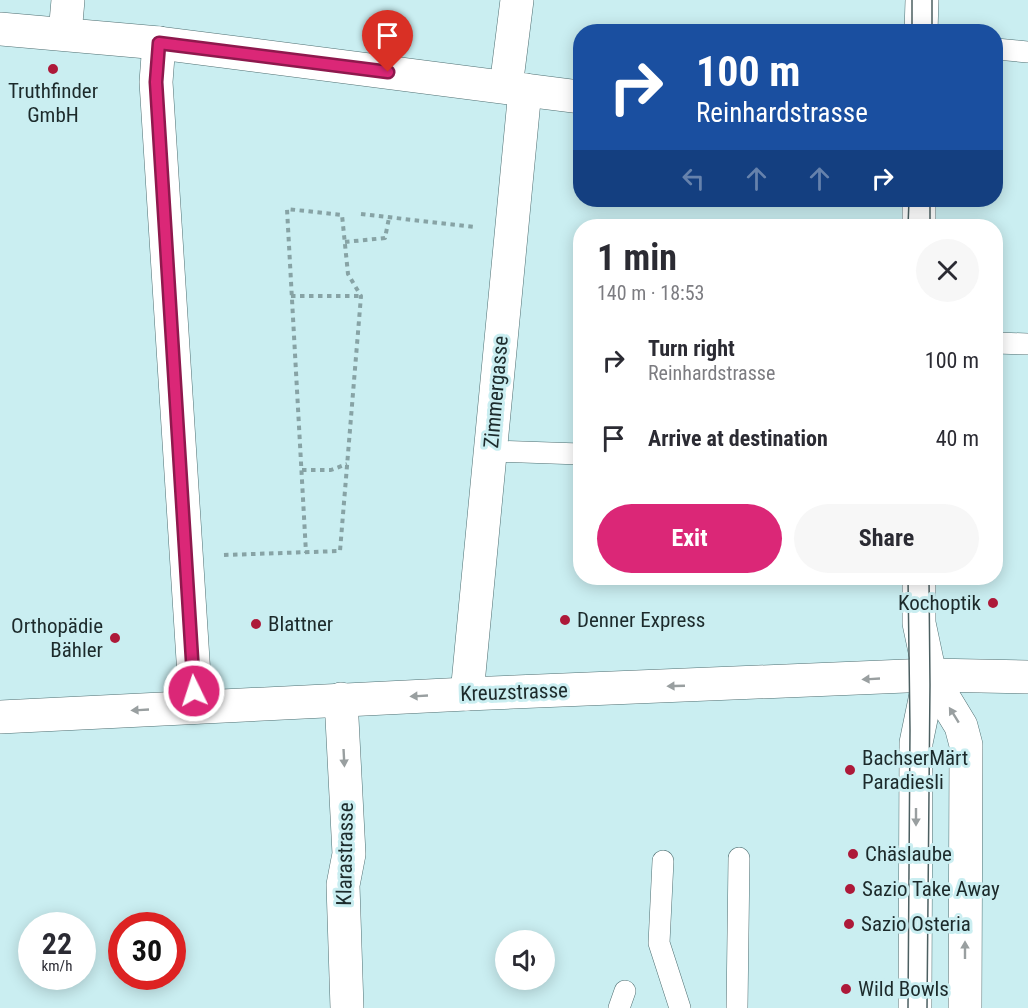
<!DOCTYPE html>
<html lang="en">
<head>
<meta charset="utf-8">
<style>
  body { margin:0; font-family:"Roboto Condensed",sans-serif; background:#f7f7f7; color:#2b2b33; height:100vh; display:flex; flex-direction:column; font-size:22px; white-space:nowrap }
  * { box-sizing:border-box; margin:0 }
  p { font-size:20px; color:#7c7c81 }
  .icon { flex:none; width:33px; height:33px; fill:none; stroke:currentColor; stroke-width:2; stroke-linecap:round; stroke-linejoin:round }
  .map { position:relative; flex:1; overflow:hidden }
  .panel { position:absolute; left:573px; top:219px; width:430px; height:366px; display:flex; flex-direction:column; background:#fff; border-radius:24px; box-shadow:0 3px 15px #0003 }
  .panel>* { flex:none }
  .guide { position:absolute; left:573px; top:24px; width:430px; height:183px; border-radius:24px; box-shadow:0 3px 15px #0003; background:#1a4fa0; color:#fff; overflow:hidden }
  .controls { position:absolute; left:495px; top:930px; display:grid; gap:12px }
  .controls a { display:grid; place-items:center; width:60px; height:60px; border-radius:50%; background:#fff; box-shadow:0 3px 15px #0003; font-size:30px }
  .speed { position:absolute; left:18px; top:912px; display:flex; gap:12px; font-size:30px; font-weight:700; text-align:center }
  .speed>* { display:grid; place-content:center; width:78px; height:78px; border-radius:50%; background:#fff; box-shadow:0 3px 15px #0003; line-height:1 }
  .speed small { font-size:15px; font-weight:400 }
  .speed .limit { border:9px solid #d22; background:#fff; color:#111 }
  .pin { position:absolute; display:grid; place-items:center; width:51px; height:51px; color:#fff; margin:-62px -26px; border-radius:50% 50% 50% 0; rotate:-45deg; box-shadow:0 0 6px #0007 }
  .pin .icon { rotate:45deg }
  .me { position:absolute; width:66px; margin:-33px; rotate:356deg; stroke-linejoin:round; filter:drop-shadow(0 0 4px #0008) }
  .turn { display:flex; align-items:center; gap:21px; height:126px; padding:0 24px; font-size:27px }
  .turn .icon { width:78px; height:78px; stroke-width:2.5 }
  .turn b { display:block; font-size:42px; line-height:51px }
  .lanes { display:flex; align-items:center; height:57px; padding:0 24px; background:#0003; justify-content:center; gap:30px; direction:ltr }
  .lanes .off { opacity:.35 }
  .round { display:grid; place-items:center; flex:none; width:63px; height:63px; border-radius:32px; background:#f7f7f7 }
  .headline { display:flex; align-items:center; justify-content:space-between; height:102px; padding:0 24px }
  h1 { font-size:36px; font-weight:700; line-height:45px }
  .button { display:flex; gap:12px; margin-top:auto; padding:12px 24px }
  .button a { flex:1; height:69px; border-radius:36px; background:#db2777; color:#fff; font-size:24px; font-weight:700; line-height:69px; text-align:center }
  .button a+a { background:#f7f7f7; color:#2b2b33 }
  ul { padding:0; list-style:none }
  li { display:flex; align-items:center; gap:18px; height:78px; padding:0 24px }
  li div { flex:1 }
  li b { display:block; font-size:22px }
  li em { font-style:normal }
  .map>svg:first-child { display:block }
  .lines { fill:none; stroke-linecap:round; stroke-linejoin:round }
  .lane-casing { stroke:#4f6f72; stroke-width:22 }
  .street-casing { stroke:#4f6f72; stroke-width:34 }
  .path { stroke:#87a3a5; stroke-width:4; stroke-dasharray:4.5 4.5; stroke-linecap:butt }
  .lane { stroke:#fff; stroke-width:21 }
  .street { stroke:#fff; stroke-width:33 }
  .tram { stroke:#4b5f61; stroke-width:1.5 }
  .oneway { fill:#999fa0 }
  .route-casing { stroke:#8e194d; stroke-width:15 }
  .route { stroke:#db2777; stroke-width:10 }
  .poi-dot { fill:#ad1939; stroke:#caeef1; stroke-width:2 }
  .labels { text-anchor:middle; stroke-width:6; stroke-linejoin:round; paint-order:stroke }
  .poi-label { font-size:21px; fill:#1c2a2b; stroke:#caeef1; text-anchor:start }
  .street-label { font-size:21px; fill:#1c2a2b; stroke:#caeef1 }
</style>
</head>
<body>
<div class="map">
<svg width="1028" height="1008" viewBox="0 0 1028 1008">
  <rect width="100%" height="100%" fill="#caeef1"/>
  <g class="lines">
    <g class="lane-casing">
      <g id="lane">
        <polyline points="996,49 1028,52"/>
        <polyline points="996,343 1028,344"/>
        <polyline points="491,451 580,454"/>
        <polyline points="663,861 659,943 680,1008"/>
        <polyline points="619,1008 625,991"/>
        <polyline points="737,1008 739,858"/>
      </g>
    </g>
    <g class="street-casing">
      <g id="street">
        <polyline points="0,29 159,43 580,97"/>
        <polyline points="921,32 922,0"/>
        <polyline points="65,34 68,0"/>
        <polyline points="159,43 156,82 196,707"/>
        <polyline points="506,87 517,0"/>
        <polyline points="919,226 919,200"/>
        <polyline points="919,578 919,623 930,675 961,726 966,745 965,1008"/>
        <polyline points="467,694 525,90"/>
        <polyline points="341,699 349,854 343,885 347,1008"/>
        <polyline points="0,717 467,694 930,675 1028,677"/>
        <polyline points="915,1008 916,743 930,675"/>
      </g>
    </g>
    <g class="path">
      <polyline points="361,214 474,227"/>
      <polyline points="345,242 385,238 389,218"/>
      <polyline points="291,296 360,296"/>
      <polyline points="302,470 331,470 347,464"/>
      <polyline points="224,555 340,551 361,296 348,274 342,215 287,209 306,553"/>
    </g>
    <use href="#lane" class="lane"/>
    <use href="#street" class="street"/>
    <g class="tram">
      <polyline points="912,32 912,0"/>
      <polyline points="932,32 932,0"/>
      <polyline points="908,226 909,200"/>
      <polyline points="930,226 930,200"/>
      <polyline points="908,1008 910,730 908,578"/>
      <polyline points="927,1008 930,685 929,578"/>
    </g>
  </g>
  <defs><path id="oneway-solid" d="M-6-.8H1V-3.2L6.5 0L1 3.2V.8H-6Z" transform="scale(1.5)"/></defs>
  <g class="oneway">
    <use href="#oneway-solid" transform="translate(871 679) rotate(177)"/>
    <use href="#oneway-solid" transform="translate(676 686) rotate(178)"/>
    <use href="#oneway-solid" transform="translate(419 696) rotate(177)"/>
    <use href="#oneway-solid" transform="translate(140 710) rotate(177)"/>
    <use href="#oneway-solid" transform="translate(954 715) rotate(-122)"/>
    <use href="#oneway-solid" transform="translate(344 758) rotate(87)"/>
    <use href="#oneway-solid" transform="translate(916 817) rotate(90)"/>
    <use href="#oneway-solid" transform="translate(965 950) rotate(-90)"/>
  </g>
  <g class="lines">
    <g class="route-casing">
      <polyline id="route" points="194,691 156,82 159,43 388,72"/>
    </g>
    <use href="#route" class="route"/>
  </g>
  <g class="poi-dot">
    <circle cx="53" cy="69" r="6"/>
    <circle cx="993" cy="603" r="6"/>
    <circle cx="565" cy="620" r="6"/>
    <circle cx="256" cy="624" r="6"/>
    <circle cx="115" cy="638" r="6"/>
    <circle cx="850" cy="770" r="6"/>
    <circle cx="853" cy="854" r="6"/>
    <circle cx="850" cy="889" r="6"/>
    <circle cx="849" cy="924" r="6"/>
    <circle cx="846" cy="989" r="6"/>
  </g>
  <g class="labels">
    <g class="poi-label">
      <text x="53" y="98" text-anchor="middle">Truthfinder<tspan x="53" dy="24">GmbH</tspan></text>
      <text x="981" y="610" text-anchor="end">Kochoptik</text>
      <text x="577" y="627">Denner Express</text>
      <text x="268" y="631">Blattner</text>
      <text x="103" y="633" text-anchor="end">Orthopädie<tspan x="103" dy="24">Bähler</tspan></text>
      <text x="862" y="765">BachserMärt<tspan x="862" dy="24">Paradiesli</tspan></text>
      <text x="865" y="861">Chäslaube</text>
      <text x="862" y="896">Sazio Take Away</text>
      <text x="861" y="931">Sazio Osteria</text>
      <text x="858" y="996">Wild Bowls</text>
    </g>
    <g class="street-label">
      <text transform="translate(496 392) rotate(-85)" y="7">Zimmergasse</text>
      <text transform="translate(514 692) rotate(-2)" y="7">Kreuzstrasse</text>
      <text transform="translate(345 854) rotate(-89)" y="7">Klarastrasse</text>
    </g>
  </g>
</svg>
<div class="controls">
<a><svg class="icon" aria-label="sound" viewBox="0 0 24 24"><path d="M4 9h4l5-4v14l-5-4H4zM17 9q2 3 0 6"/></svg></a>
</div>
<div class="speed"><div>22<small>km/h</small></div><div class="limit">30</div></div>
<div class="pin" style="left:388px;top:72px;background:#d93025"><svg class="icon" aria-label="arrive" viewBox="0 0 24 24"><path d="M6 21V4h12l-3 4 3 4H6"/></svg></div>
<svg class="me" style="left:194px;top:691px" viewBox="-20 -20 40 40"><circle r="17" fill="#db2777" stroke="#fff" stroke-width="3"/><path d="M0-11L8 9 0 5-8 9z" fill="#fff"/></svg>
<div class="guide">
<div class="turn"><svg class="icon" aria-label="right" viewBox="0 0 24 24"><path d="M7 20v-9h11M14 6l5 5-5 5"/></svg><div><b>100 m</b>Reinhardstrasse</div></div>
<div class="lanes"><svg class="icon off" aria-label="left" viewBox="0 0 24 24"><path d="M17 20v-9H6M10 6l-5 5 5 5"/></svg><svg class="icon off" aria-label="ahead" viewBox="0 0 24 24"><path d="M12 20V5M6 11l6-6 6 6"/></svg><svg class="icon off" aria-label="ahead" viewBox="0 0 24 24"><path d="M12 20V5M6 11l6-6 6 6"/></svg><svg class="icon" aria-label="right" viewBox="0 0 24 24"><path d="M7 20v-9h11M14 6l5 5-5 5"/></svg></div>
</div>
<section class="panel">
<div class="headline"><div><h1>1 min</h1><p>140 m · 18:53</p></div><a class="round"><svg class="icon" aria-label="close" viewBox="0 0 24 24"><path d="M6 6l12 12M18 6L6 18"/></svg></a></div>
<ul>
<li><svg class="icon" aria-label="right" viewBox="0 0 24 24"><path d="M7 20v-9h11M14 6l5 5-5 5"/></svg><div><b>Turn right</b><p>Reinhardstrasse</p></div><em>100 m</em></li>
<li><svg class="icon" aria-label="arrive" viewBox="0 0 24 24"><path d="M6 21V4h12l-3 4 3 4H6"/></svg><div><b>Arrive at destination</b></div><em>40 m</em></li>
</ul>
<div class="button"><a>Exit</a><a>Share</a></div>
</section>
</div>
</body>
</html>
